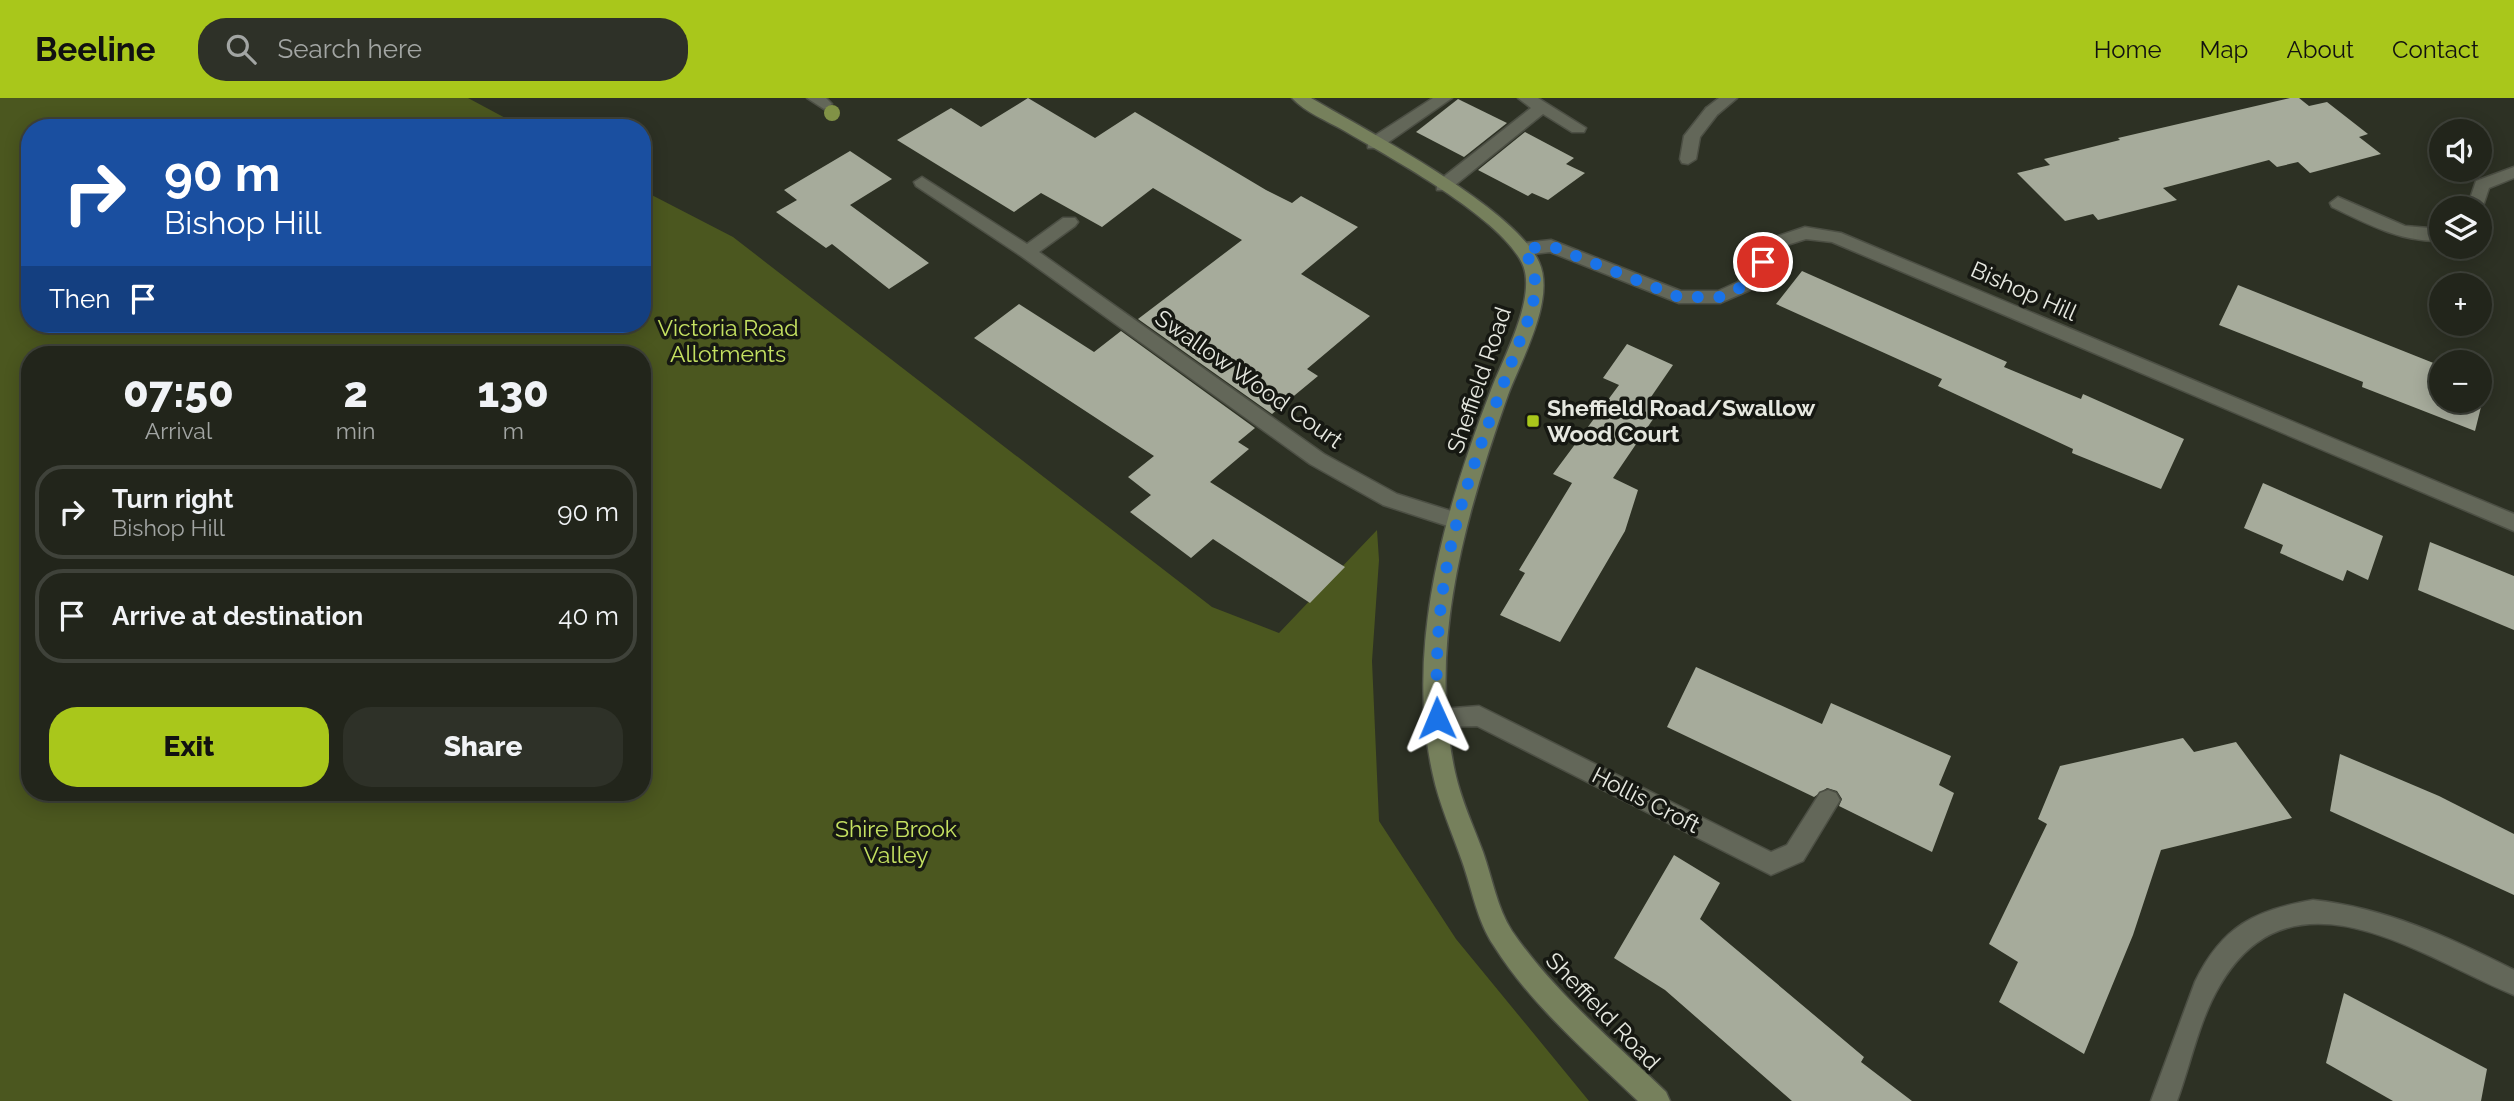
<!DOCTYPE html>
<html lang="en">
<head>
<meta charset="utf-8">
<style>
  body { margin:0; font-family:Raleway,sans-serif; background:#2e3128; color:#f1f3f6; height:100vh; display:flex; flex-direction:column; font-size:26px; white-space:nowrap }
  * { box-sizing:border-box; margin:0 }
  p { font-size:23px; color:#a2a5a3 }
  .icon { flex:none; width:38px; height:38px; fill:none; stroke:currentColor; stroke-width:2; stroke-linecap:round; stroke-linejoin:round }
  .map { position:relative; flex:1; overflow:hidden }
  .drawer { position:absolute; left:21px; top:248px; width:630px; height:455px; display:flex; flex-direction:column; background:#22251b; border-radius:28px; box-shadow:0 4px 18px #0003,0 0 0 2px #3f423a }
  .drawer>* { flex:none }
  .hud { position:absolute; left:21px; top:21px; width:630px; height:214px; border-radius:28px; box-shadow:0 4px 18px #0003,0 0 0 2px #3f423a; background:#1a4fa0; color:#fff; overflow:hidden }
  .fabs { position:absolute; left:2429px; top:21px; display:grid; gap:14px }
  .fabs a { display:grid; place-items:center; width:63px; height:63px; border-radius:50%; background:#22251b; box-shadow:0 4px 18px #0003,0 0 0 2px #3f423a; font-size:35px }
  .pin { position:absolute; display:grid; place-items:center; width:60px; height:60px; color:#fff; margin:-30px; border:4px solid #fff; border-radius:50%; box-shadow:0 2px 7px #0007 }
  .me { position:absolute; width:77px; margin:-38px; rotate:359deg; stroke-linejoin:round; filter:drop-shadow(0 0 5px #0008) }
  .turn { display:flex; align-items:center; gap:24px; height:147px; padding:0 28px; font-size:32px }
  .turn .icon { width:91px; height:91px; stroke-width:2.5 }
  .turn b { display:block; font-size:49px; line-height:60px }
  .then { display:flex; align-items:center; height:66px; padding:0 28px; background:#0003; gap:14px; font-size:26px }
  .eta { display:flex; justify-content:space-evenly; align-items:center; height:119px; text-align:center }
  .eta b { font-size:42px; font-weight:800; line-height:49px }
  .action { display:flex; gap:14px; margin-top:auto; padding:14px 28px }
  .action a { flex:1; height:80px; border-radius:28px; background:#a9c71b; color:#111; font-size:28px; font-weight:800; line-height:80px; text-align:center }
  .action a+a { background:#2e3128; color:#f1f3f6 }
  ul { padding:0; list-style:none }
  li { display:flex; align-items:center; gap:21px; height:94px; margin:0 14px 10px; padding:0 14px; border:4px solid #3f423a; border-radius:28px }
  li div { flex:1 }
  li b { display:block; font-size:26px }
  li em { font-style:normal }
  header { display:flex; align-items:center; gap:42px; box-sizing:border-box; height:98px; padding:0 35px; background:#a9c71b; color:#111 }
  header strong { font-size:33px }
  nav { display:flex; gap:38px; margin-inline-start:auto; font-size:24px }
  .search { width:490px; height:63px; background:#2e3128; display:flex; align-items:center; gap:18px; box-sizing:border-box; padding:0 24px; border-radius:28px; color:#a2a5a3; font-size:26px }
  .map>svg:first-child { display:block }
  .green { fill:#4b571f; fill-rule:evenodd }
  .building { fill:#a6ab9b }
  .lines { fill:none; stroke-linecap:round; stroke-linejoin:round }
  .lane-casing { stroke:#4c4f44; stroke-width:3 }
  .street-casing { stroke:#4c4f44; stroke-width:3 }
  .secondary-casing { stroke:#4c4f44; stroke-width:3 }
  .lane { fill:#636759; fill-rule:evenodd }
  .street { fill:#636759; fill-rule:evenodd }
  .secondary { fill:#76805c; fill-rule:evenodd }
  .tree { fill:#819246 }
  .route { stroke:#1a73e8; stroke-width:12; stroke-dasharray:0 21.6 }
  .poi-dot { fill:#a9c71b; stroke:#161812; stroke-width:2.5 }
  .labels { text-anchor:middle; stroke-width:7; stroke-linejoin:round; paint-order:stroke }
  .street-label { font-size:23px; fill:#e6e8e0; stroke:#161812 }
  .park-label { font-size:23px; fill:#c5e161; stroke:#161812 }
  .poi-label { font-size:23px; font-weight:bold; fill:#e6e8e0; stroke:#161812; text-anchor:start }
</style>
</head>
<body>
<header>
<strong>Beeline</strong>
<div class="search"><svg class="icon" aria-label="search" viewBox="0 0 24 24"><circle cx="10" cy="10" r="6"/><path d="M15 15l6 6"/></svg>Search here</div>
<nav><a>Home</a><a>Map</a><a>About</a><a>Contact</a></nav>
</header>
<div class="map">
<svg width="2514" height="1003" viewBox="0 0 2514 1003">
  <rect width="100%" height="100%" fill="#2d3124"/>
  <path class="green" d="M0 0H468L524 30H30V226H642V92L733 139 1212 509 1279 535 1377 432 1379 462 1372 563 1379 723 1456 841 1589 1003H0ZM30 257H642V695H30Z"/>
  <g class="building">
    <polygon points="1028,0 1095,40 1135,14 1266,92 1292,105 1301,98 1358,129 1301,176 1370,218 1307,271 1318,278 1272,316 1138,221 1242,142 1153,90 1102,129 1041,95 1014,114 897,42 951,10 981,29"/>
    <polygon points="2290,0 2299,0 2309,8 2327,4 2368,36 2359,39 2381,56 2310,75 2298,64 2277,69 2269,62 2163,90 2177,102 2098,122 2093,116 2065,123 2017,75 2050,67 2044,61 2120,42 2118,40"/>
    <polygon points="1458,1 1507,25 1464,59 1416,34"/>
    <polygon points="1525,34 1574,60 1566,66 1585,75 1548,102 1532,95 1528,98 1478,72"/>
    <polygon points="850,53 892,81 850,107 929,165 889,191 832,146 826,150 776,114 797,102 784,92"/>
    <polygon points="1802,173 2007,264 2004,269 2081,301 2083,296 2184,341 2161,391 2072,355 2073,351 1938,288 1942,281 1776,206"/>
    <polygon points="2238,187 2441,268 2441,303 2480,303 2480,282 2487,285 2475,333 2362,289 2363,284 2219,227"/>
    <polygon points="1019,206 1094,254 1121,233 1255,330 1238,344 1249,351 1210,384 1345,469 1310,505 1213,441 1191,460 1130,414 1151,397 1128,379 1154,358 974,240"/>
    <polygon points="1627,246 1673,267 1651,299 1664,305 1613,380 1638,392 1625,433 1560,544 1500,517 1525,475 1519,472 1572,385 1553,376 1619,287 1603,280"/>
    <polygon points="2263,385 2383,438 2368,482 2347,472 2343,483 2280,455 2283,447 2244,430"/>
    <polygon points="2430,444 2514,478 2514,532 2418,492"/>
    <polygon points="1696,569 1822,626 1831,605 1951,658 1939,687 1954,695 1932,754 1839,708 1842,701 1837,693 1827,690 1814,699 1667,629"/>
    <polygon points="2183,640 2194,654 2236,644 2292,720 2161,752 2133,837 2084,956 1999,904 2018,864 1989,846 2047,726 2038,721 2060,668"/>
    <polygon points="2340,656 2439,698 2514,736 2514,797 2330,713"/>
    <polygon points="1674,757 1720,785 1700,821 1864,959 1861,964 1912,1003 1792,1003 1665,892 1614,860"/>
    <polygon points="2344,895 2487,971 2481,1003 2393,1003 2326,965"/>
  </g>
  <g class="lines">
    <g class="lane-casing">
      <g id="lane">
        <polygon points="1433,0 1452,0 1380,50 1368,50 1368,42"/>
        <polygon points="1518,0 1538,0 1586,30 1584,34 1572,34 1543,16 1449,92 1437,92 1437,84 1531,10"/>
        <polygon points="1712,8 1720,13 1700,39 1696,61 1688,66 1682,65 1680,61 1684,38 1706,10"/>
        <polygon points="1479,608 1771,754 1787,747 1820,695 1828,692 1836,695 1840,702 1803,763 1771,777 1477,628 1437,629 1429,626 1426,619 1429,612"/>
      </g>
    </g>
    <g class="street-casing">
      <g id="street">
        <polygon points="807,0 826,0 832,6 824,11"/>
        <polygon points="1719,0 1737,0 1718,16 1706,16 1706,10"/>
        <polygon points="2514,69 2514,80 2489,90 2481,114 2480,110 2467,110 2476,83"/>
        <polygon points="922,79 1027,146 1063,120 1075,120 1078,124 1075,128 1039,154 1324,356 1397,396 1464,417 1467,423 1464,429 1457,431 1383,407 1310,366 1021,158 916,88 914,84"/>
        <path d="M2338 99 2405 128 2441 131V143C2401 144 2367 126 2332 109L2330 105Z"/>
        <polygon points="1805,129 1841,135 2514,416 2514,433 1832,144 1806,141 1787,147 1750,192 1720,205 1679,205 1550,154 1524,157 1515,151 1524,145 1551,142 1681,193 1718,193 1738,184 1775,139"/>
        <path d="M2313 802C2386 810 2449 839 2514 872V897C2421 859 2293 763 2220 887 2199 922 2191 965 2177 1003H2151L2195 884C2222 828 2255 812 2313 802Z"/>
      </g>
    </g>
    <g class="secondary-casing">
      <path id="secondary" d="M1292 0H1311C1367 33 1514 109 1539 164 1556 201 1521 262 1508 297 1466 415 1427 547 1455 674 1461 702 1473 727 1483 754 1492 779 1497 810 1512 833 1554 894 1613 943 1666 994L1670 1003H1638C1588 955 1531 907 1494 848 1477 823 1472 791 1462 763 1452 734 1439 706 1433 677 1404 549 1445 411 1491 292 1503 260 1538 198 1522 165 1499 118 1389 59 1343 32 1327 23 1305 14 1292 0Z"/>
    </g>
    <use href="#lane" class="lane"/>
    <use href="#street" class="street"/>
    <use href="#secondary" class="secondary"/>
  </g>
  <circle class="tree" cx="832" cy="15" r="8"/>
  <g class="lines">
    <path class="route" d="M1437 620C1435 552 1439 489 1457 424 1471 369 1492 316 1512 263 1520 240 1533 216 1535 192 1536 176 1531 165 1524 151L1551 148 1679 199H1720L1744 188 1763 164"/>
  </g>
  <rect class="poi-dot" x="1526" y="316" width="14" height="14" rx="3.5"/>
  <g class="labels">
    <g class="street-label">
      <text transform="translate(2024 193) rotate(24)" y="8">Bishop Hill</text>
      <text transform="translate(1249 281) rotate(35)" y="8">Swallow Wood Court</text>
      <text transform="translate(1479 282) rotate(-71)" y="8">Sheffield Road</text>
      <text transform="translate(1646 702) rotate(27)" y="8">Hollis Croft</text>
      <text transform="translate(1603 913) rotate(46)" y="8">Sheffield Road</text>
    </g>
    <g class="park-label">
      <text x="728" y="238">Victoria Road<tspan x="728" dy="26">Allotments</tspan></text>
      <text x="896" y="739">Shire Brook<tspan x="896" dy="26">Valley</tspan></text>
    </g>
    <g class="poi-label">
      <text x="1547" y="318">Sheffield Road/Swallow<tspan x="1547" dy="26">Wood Court</tspan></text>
    </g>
  </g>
</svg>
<div class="fabs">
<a><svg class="icon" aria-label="sound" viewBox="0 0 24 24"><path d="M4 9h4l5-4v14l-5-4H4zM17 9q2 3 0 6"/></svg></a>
<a><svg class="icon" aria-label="layers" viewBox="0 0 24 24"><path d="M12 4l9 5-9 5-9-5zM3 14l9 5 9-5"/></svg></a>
<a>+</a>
<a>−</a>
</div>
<div class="pin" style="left:1763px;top:164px;background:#d93025"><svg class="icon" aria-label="arrive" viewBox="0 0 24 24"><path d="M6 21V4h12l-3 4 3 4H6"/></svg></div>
<svg class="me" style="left:1437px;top:620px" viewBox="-20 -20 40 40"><path d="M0-17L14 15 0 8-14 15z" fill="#1a73e8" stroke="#fff" stroke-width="4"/></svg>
<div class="hud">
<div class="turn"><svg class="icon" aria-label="right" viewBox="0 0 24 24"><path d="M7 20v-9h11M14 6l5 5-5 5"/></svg><div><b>90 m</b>Bishop Hill</div></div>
<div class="then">Then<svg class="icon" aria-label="arrive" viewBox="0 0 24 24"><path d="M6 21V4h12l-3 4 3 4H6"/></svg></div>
</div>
<section class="drawer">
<div class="eta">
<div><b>07:50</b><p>Arrival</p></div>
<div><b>2</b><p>min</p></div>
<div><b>130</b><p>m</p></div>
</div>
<ul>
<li><svg class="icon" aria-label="right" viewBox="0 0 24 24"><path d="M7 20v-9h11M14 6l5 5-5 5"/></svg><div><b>Turn right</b><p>Bishop Hill</p></div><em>90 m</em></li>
<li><svg class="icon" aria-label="arrive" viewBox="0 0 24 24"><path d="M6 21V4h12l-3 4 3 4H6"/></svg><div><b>Arrive at destination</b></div><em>40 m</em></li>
</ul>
<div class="action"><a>Exit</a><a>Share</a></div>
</section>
</div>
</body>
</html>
